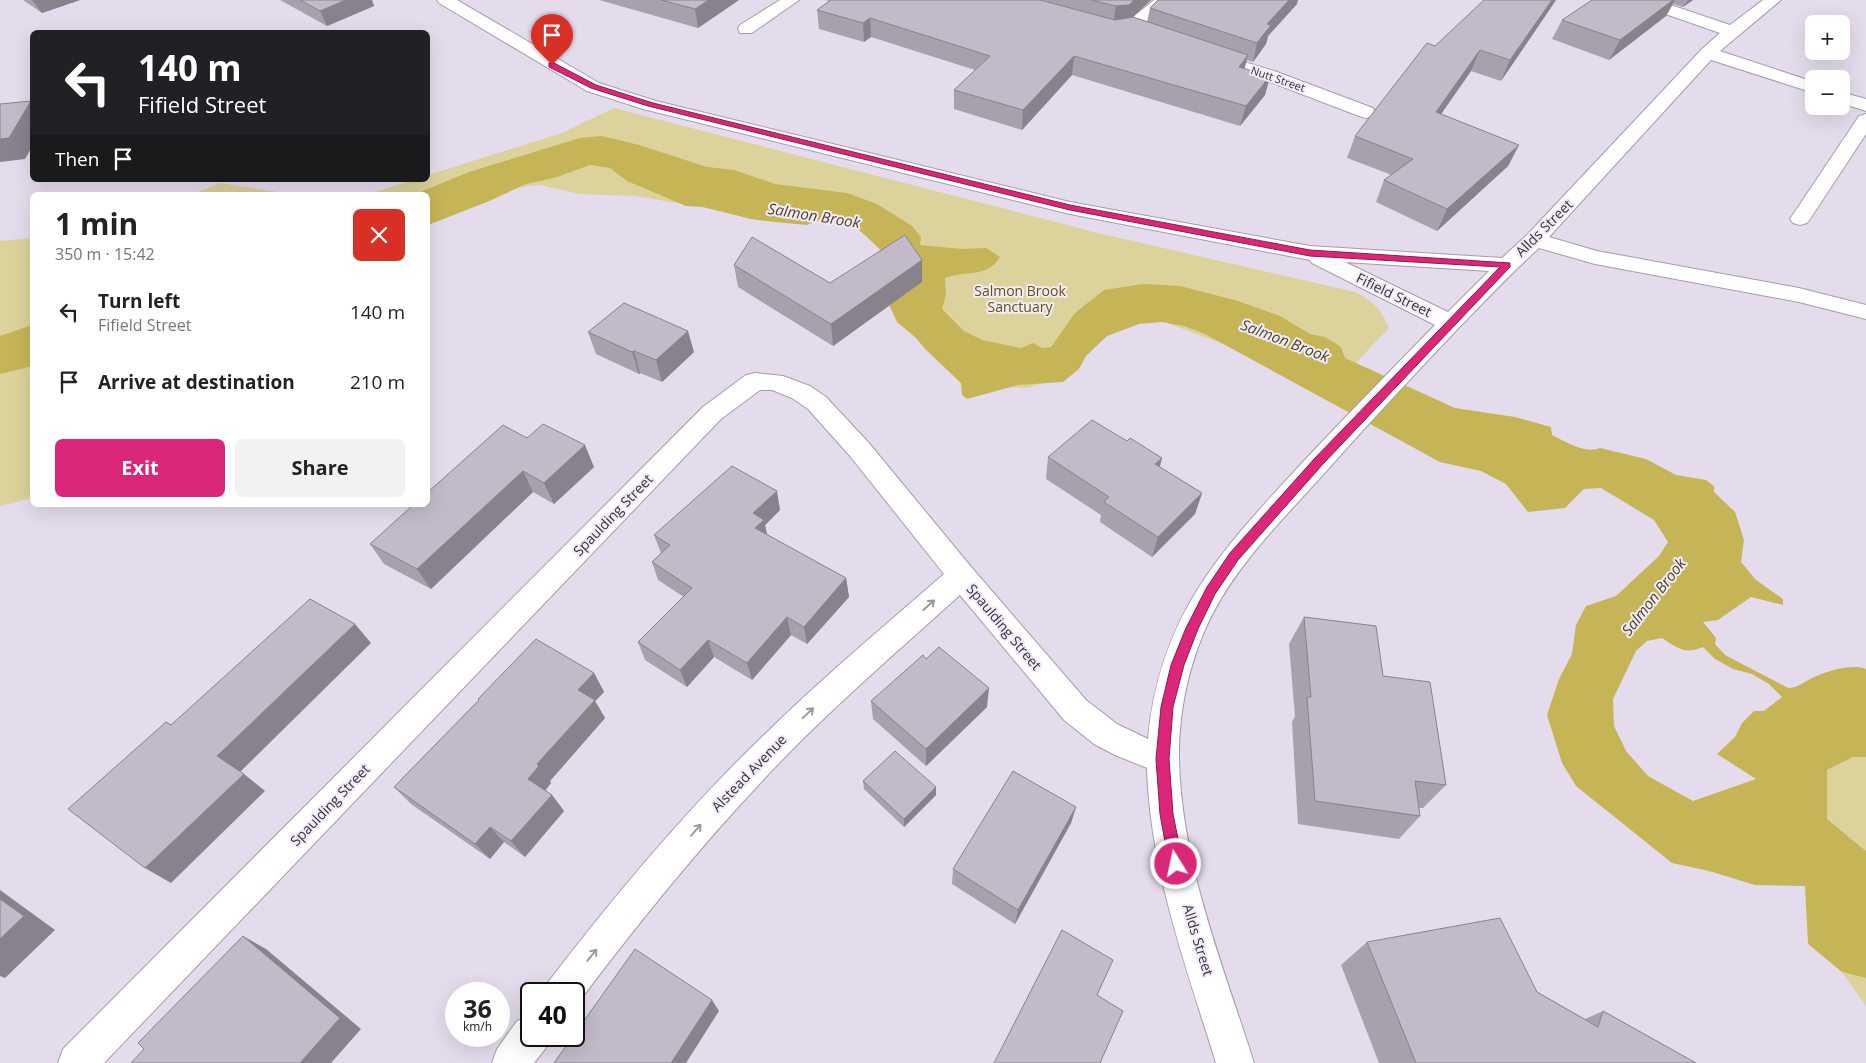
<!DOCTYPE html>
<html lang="en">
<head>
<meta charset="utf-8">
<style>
  body { margin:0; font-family:"Open Sans",sans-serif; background:#f2f2f2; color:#222; height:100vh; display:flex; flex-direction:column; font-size:19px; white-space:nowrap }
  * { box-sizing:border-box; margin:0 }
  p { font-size:16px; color:#767676 }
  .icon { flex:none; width:28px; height:28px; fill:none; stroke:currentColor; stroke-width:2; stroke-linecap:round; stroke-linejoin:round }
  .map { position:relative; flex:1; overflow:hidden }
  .side { position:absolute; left:30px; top:192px; width:400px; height:315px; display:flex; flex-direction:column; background:#fff; border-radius:8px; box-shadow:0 5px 20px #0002 }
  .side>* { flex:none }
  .top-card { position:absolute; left:30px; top:30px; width:400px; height:152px; border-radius:8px; box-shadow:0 5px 20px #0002; background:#202124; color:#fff; overflow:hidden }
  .controls { position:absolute; left:1805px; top:15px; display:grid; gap:10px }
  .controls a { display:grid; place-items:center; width:45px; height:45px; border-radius:8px; background:#fff; box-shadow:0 5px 20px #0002; font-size:25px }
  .speed { position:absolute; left:445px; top:982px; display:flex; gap:10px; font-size:25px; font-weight:700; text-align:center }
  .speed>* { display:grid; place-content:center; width:65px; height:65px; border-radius:50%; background:#fff; box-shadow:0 5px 20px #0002; line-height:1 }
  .speed small { font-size:12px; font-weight:400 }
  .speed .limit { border:2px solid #111; border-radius:8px; background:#fff; color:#111 }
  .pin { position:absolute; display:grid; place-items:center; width:42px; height:42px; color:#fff; margin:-51px -21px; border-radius:50% 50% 50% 0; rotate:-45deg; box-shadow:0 0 5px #0007 }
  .pin .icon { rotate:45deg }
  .me { position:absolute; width:55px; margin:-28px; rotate:350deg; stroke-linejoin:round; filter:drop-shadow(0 0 4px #0008) }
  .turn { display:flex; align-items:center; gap:18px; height:105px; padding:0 25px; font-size:22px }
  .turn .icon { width:65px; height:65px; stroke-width:2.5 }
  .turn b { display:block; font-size:35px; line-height:42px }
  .then { display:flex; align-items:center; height:48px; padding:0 25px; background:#0003; gap:10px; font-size:19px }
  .round { display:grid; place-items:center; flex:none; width:52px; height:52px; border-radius:8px; background:#f2f2f2 }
  .head { display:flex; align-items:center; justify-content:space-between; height:85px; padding:0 25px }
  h1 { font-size:30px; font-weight:700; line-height:38px }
  .primary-button { display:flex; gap:10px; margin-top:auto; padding:10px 25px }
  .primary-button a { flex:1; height:58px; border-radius:8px; background:#db2777; color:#fff; font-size:20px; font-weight:700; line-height:58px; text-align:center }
  .primary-button a+a { background:#f2f2f2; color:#222 }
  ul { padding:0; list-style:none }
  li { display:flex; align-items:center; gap:15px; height:70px; padding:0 25px }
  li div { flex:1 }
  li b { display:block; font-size:19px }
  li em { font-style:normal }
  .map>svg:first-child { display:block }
  .green { fill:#dbd29c }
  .water { fill:#c6b557; fill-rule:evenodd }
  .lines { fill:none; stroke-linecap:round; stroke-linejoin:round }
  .minor-casing { stroke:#a49cab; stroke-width:2 }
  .minor { fill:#fff; fill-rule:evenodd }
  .wall { fill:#a7a0ad }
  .shaded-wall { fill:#88828d }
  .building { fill:#c2bac9; stroke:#88828d }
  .oneway { stroke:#9b9a9c }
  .route { fill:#db2777; stroke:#8e194d }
  .labels { text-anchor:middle; stroke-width:4; stroke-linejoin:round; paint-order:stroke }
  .far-street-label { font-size:11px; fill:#37343a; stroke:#f2e9f9 }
  .street-label { font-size:14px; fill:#37343a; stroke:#f2e9f9 }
  .park-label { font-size:14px; fill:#61550c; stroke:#f2e9f9 }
  .water-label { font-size:15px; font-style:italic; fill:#4b441c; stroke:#f2e9f9 }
</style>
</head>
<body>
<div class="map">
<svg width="1866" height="1063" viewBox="0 0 1866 1063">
  <rect width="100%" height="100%" fill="#e4dcec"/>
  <g class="green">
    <path d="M614 108 1098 233 1355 292C1373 301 1382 310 1389 328L1330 390 1263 359 1159 320 1141 323 1111 333 1064 370 1040 384 1028 388 1010 387 905 287 872 235 834 219 737 213 635 196 579 194 540 185 527 186 493 193 366 195 413 180H428V175L562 133Z"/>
    <polygon points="220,183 296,195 191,195"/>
    <polygon points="32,238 32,498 0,506 0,241"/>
    <polygon points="1853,757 1866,757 1866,851 1827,819 1827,770"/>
    <polygon points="1842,972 1866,978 1866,1006"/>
  </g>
  <g class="water">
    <path d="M602 136 639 145 707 167 734 170 775 184 847 193 877 204 912 226 921 237 920 245 962 249 986 248 1000 257C988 278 966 270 945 278L946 294 942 309 964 331 982 340 1021 348 1033 343 1042 348 1051 347 1075 313 1104 290 1143 284 1180 286 1238 301 1280 316 1310 334 1325 337 1341 347 1345 358 1455 408 1515 417 1551 427 1552 435C1566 442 1585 454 1600 448L1646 459 1676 475 1706 480 1714 486V492L1735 512 1744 540 1741 562 1756 580 1783 599V605L1751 597 1718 620 1703 622 1716 638 1715 644 1725 655 1788 688C1797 688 1803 683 1810 679 1824 672 1851 663 1866 669V757H1853L1827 770V819L1866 851V978L1842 972 1808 944 1805 886 1755 885 1709 871 1672 863 1576 786 1562 763 1547 715 1559 679 1572 654 1576 625 1586 606 1616 596 1659 556 1668 542 1654 520 1601 488 1584 489 1565 508 1528 512 1506 484 1481 471 1440 462 1205 334 1184 326 1162 322 1139 324 1107 336 1086 356 1079 369 1063 382 1018 385 967 399 962 395 961 383 925 349 916 338 897 322 887 300 900 269 866 236 855 227 840 222 822 219 807 225 775 222 751 219 703 207 686 206 627 181 610 168 590 165 554 178 526 184 487 202 428 225V195H413L469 172 580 138ZM1662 638C1678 648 1684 655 1703 647L1715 659 1733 669 1752 674 1769 684 1782 697 1764 711H1754L1742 723 1735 737 1717 754 1756 779 1693 801 1648 776 1626 751 1614 726 1613 699 1636 651 1647 641Z"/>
    <polygon points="32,325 32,366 0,374 0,336"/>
  </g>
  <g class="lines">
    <g class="minor-casing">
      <g id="minor">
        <path d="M437 0H457L599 83 656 101 1070 202 1310 246 1502 258 1527 235 1702 49 1720 33 1634 3 1632 0H1656L1730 25 1763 0H1781L1720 51 1814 82V93L1711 60 1549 237 1597 251 1799 288 1866 305V319L1799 302 1595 264 1539 248C1508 276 1480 306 1451 336 1410 379 1370 422 1330 467 1289 513 1242 558 1213 613 1190 657 1178 711 1179 761 1182 866 1223 965 1254 1063H1216C1186 966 1150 870 1147 768L1115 755 1094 744 1064 720 960 595C901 648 841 700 785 757 709 835 640 920 575 1007L574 1008V994H543L549 981C615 895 685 811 763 736 821 679 883 627 944 574L850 456 808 409 792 398 772 390H760L721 419 104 1063H58L63 1049 703 407 746 375 755 373 783 376 810 386 826 397 868 442 972 568 1086 700 1117 724 1148 739C1160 614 1221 551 1301 464 1345 417 1390 371 1435 325L1312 263 1310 260 1070 214 643 109 587 91 439 3ZM1345 262 1489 271 1448 312Z"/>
        <polygon points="780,0 799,0 752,33 740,33 738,29 740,25"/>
        <path d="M1154 0H1171C1156 22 1129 41 1101 35L1099 31 1101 27 1126 23Z"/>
        <polygon points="1209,51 1277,72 1373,108 1375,112 1373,116 1366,118 1359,116 1265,80 1203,60 1200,56 1203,52"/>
        <polygon points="1841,92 1866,99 1866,111 1841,103"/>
        <polygon points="1866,114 1866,134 1810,219 1807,223 1800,225 1793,223 1790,219 1859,116"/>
        <polygon points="531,1016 531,1036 550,1036 545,1049 534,1063 492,1063 497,1049 517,1021"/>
      </g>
    </g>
    <use href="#minor" class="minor"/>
  </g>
  <g class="wall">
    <polygon points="23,0 80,0 42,13"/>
    <polygon points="280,0 372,0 374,6 327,26"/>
    <polygon points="599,0 739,0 698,28"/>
    <polygon points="825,0 1151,0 1133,17 1147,22 1150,8 1297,4 1268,36 1266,44 1253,62 1247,60 1244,69 1270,76 1265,95 1240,126 1072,75 1022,130 954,109 954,90 975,70 871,37 864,42 819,29 817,10 829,1"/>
    <polygon points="1556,0 1501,81 1471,71 1441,114 1519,145 1508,166 1437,231 1376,202 1384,180 1392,175 1347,158 1355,136 1435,46"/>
    <polygon points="1592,0 1693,0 1683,7 1673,4 1666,16 1609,60 1552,39 1562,20"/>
    <polygon points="734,265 830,283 922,282 833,346 738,287"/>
    <polygon points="588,332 694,352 662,382 640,373 639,374 596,354"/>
    <polygon points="527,438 594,467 554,504 533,492 431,589 384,564 370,544"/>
    <polygon points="1048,457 1160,467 1202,493 1195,514 1152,557 1100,522 1101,515 1046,479"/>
    <polygon points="780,510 765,525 767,535 846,578 849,597 807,644 791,635 752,680 714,657 687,687 645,660 638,642 684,597 658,580 652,562 661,553 654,535"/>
    <polygon points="1304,617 1383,676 1446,785 1423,808 1419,808 1420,816 1399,839 1298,824 1292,722 1295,717 1289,644"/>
    <polygon points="926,659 987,707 926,766 873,719 871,701"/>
    <polygon points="594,673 604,692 595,701 605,718 550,781 551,783 545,790 552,795 564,811 525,857 504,842 490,859 411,804 394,787 479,700 478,699"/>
    <polygon points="863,781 936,787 936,795 904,827 864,789"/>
    <polygon points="1076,807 1071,823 1015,924 952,884 953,869"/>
    <polygon points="1367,942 1537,992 1585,1019 1603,1011 1696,1063 1379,1063 1341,965"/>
  </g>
  <g class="shaded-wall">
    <polygon points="32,0 80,0 42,13"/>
    <polygon points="346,0 372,0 374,6 327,26 320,11"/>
    <polygon points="709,0 739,0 698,28 695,9"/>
    <polygon points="1134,0 1151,0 1126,23 1113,25 1116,6"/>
    <polygon points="1289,0 1298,0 1297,4 1268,36 1266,44 1253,62 1257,43 1267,24"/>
    <polygon points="1552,0 1556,0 1501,81 1510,60"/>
    <polygon points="1673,0 1675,0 1666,16 1609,60 1620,40"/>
    <polygon points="1688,0 1693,0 1683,7"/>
    <polygon points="870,18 871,37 864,42 863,23"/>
    <polygon points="1480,50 1471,71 1428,133 1436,112"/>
    <polygon points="1248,55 1243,74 1239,67"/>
    <polygon points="1074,56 1072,75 1022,130 1023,110"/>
    <polygon points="1270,76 1265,95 1240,126 1246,106"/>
    <polygon points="31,101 32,103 32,147 25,159 0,162 0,139"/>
    <polygon points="1519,145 1508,166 1437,231 1447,209"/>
    <polygon points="922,260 922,282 833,346 831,324"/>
    <polygon points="688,331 694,352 662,382 656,360"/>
    <polygon points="634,351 640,373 639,374 632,352"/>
    <polygon points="585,445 594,467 554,504 544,483"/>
    <polygon points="1162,458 1157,479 1155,464"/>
    <polygon points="523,471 533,492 431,589 417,569"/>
    <polygon points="777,491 780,510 765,525 768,539 755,528 753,513"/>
    <polygon points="1202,493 1195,514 1152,557 1158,537"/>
    <polygon points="846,578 849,597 807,644 804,627"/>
    <polygon points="787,617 791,635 752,680 747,663"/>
    <polygon points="355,624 371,643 239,773 217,756"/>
    <polygon points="708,640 714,657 687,687 680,670"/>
    <polygon points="594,673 604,692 595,701 605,718 550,781 551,783 541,796 528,779 578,690"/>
    <polygon points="989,688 987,707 926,766 926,749"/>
    <polygon points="244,774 265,791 171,883 145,868"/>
    <polygon points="936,787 936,795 904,827 904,819"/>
    <polygon points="552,795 564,811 525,857 511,841"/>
    <polygon points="1076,807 1071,823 1015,924 1018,910"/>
    <polygon points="490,827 504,842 490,859 475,844"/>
    <polygon points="0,890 55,930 5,978 0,976"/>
    <polygon points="243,936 266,949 361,1029 331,1063 300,1063"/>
    <polygon points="712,1000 719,1011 686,1063 671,1063"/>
  </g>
  <g class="building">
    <polygon points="300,0 346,0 320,11"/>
    <polygon points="661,0 709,0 695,9"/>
    <polygon points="831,0 1040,0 1115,20 1133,17 1248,55 1239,67 1270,76 1246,106 1074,56 1023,110 954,90 990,56 870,18 863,23 817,10"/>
    <polygon points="1091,0 1134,0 1129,5 1116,6"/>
    <polygon points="1158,0 1289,0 1267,24 1271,25 1257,43 1150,8"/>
    <polygon points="1484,0 1552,0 1510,60 1480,50 1436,112 1519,145 1447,209 1384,180 1413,159 1355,136 1427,43 1435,46"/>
    <polygon points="1592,0 1673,0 1620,40 1562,20"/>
    <polygon points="31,101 9,138 0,139 0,104"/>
    <polygon points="905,235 922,260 831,324 734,265 752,237 830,283"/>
    <polygon points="624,303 688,331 656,360 634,351 632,352 588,332"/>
    <polygon points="1092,420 1127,441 1130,438 1162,458 1155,464 1202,493 1158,537 1104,502 1109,497 1048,457"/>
    <polygon points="543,424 585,445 544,483 523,471 417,569 370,544 413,505 428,505 428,492 503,425 527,438"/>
    <polygon points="732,466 777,491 753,513 764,520 755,528 846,578 804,627 787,617 747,663 708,640 680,670 638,642 692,588 652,562 670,545 654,535"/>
    <polygon points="310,599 355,624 217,756 244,774 145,868 68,809 166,722 171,725"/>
    <polygon points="1304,617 1376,626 1383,676 1430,682 1446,785 1415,781 1420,816 1315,801 1307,697 1311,697"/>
    <polygon points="536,639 594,673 578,690 595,700 537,764 539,766 528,779 552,795 511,841 490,827 475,844 394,787 479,700 478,699"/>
    <polygon points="939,647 989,688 926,749 871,701 923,655 926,659"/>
    <polygon points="895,751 936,787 904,819 863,781"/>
    <polygon points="1013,771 1076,807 1018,910 953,869"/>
    <polygon points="0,899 24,916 0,939"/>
    <polygon points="1500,918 1537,992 1598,1027 1603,1011 1696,1063 1416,1063 1367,942"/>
    <polygon points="1062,930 1113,960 1097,995 1123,1011 1100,1063 994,1063"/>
    <polygon points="243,936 340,1018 300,1063 131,1063 144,1049 138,1043"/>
    <polygon points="635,949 712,1000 671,1063 554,1063"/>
  </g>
  <defs><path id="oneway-shaft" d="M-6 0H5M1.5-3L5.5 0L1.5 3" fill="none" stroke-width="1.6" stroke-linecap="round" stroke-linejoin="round" transform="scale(1.25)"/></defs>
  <g class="oneway">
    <use href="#oneway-shaft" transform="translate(929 605) rotate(-42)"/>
    <use href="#oneway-shaft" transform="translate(808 713) rotate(-43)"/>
    <use href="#oneway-shaft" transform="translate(696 830) rotate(-49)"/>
    <use href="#oneway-shaft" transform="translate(592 955) rotate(-51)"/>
  </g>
  <polygon class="route" points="549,63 554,63 596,85 653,103 1070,205 1310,250 1510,263 1510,267 1323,464 1238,560 1215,594 1198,629 1184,665 1173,707 1169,759 1173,814 1183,864 1181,869 1176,871 1171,869 1169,864 1160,814 1156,759 1161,707 1171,665 1186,628 1207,587 1230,553 1315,458 1500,267 1310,256 1070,210 648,106 591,88 549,67"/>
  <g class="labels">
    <g class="far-street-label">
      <text transform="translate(1278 79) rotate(19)" y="4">Nutt Street</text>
    </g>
    <g class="street-label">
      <text transform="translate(1544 228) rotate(-45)" y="5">Allds Street</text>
      <text transform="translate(1394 295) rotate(26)" y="5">Fifield Street</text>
      <text transform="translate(613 515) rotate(-46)" y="5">Spaulding Street</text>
      <text transform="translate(1004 627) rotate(50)" y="5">Spaulding Street</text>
      <text transform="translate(749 773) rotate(-46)" y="5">Alstead Avenue</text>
      <text transform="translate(330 805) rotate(-46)" y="5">Spaulding Street</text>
      <text transform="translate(1198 940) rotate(73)" y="5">Allds Street</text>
    </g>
    <g class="park-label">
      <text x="1020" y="296">Salmon Brook<tspan x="1020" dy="16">Sanctuary</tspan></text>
    </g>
    <g class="water-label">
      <text transform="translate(814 216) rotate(9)" y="5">Salmon Brook</text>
      <text transform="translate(1285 341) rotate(21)" y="5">Salmon Brook</text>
      <text transform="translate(1654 597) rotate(-52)" y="5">Salmon Brook</text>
    </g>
  </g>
</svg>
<div class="controls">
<a>+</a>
<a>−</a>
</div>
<div class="speed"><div>36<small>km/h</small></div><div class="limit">40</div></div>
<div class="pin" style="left:552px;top:65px;background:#d93025"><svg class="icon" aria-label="arrive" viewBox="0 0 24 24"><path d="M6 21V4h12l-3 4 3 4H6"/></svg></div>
<svg class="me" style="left:1176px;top:864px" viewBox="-20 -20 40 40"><circle r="17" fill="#db2777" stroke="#fff" stroke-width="3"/><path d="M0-11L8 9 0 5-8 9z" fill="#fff"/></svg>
<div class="top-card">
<div class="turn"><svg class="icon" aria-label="left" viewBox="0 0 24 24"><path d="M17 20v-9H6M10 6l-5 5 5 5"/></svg><div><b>140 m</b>Fifield Street</div></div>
<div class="then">Then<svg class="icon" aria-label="arrive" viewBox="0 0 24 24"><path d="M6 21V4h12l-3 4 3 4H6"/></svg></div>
</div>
<section class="side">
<div class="head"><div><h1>1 min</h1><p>350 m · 15:42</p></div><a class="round" style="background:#d93025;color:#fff"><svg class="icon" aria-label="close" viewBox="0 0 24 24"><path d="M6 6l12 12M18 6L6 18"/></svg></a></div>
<ul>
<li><svg class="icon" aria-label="left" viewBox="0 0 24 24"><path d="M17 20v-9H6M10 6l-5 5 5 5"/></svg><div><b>Turn left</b><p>Fifield Street</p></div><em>140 m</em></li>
<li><svg class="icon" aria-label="arrive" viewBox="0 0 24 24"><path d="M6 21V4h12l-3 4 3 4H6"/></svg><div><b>Arrive at destination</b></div><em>210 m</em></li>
</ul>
<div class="primary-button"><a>Exit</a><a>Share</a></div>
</section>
</div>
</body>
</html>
